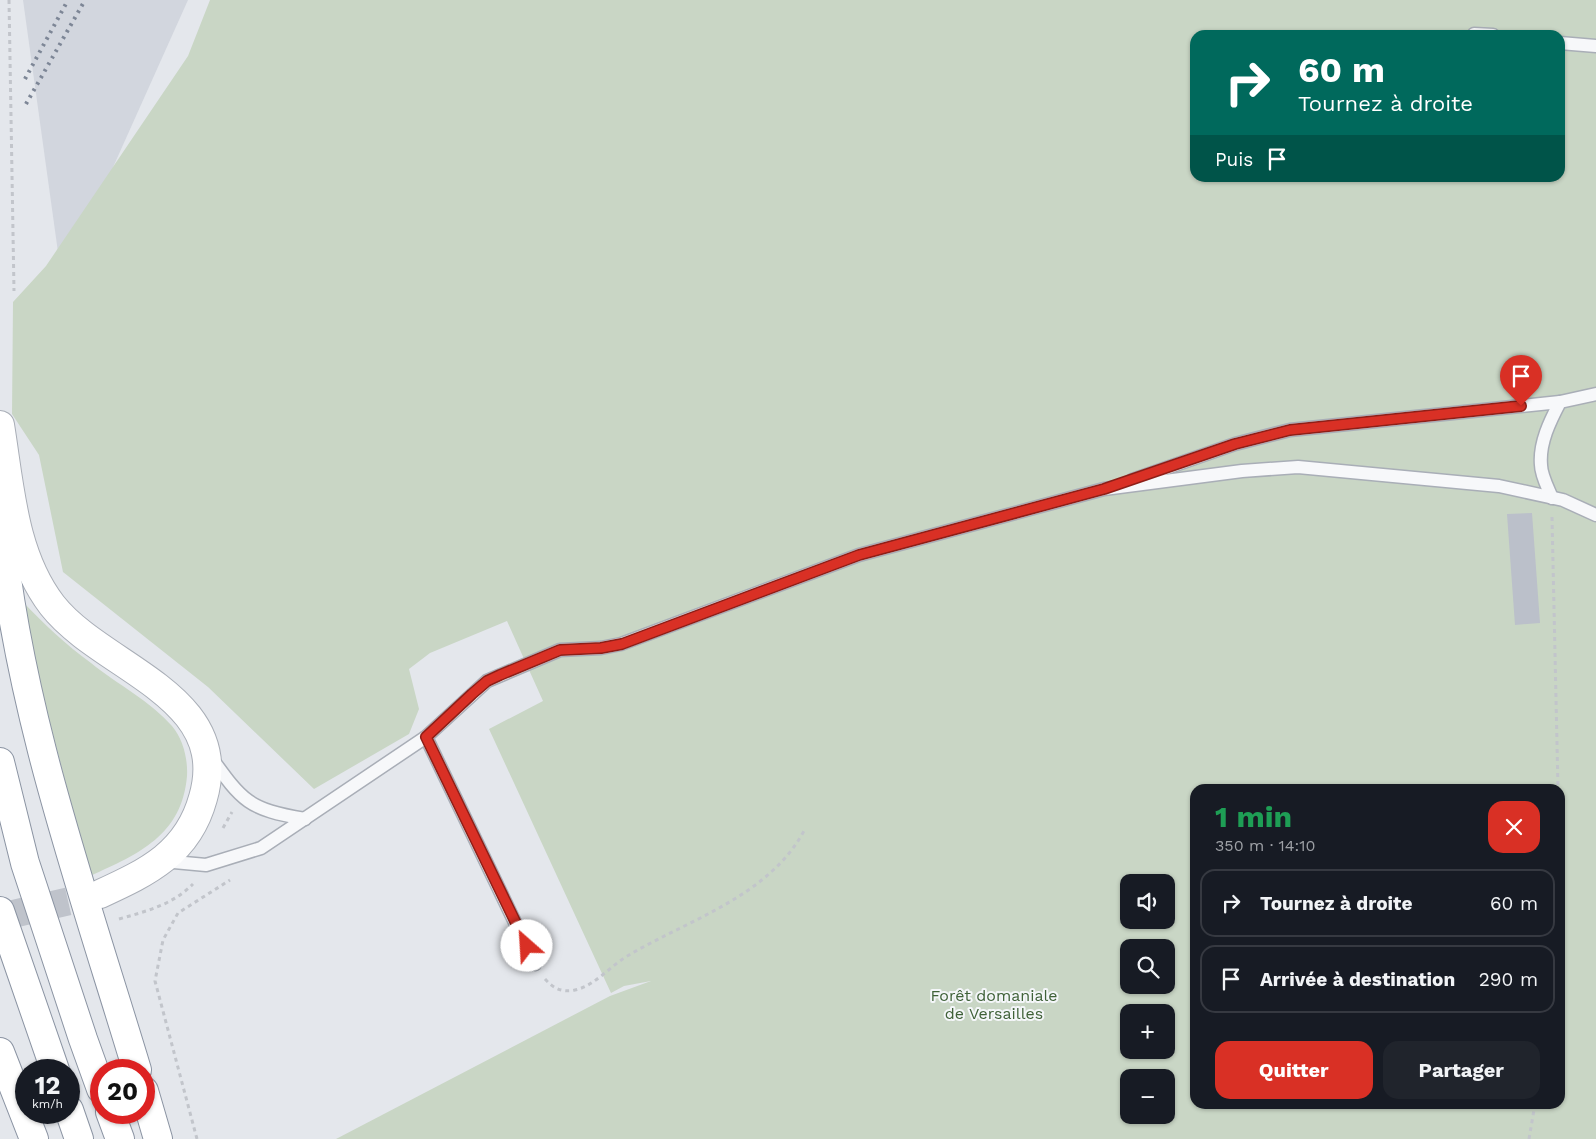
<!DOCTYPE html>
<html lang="fr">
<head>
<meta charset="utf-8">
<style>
  body { margin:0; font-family:"Work Sans",sans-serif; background:#20242c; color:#f1f3f6; height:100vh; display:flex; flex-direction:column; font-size:19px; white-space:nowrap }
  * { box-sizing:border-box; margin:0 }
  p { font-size:16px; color:#9ea1a6 }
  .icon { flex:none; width:28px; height:28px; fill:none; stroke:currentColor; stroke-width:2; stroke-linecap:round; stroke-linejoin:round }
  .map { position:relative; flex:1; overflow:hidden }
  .drawer { position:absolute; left:1190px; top:784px; width:375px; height:325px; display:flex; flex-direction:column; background:#171b24; border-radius:15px; box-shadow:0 1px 4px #0004 }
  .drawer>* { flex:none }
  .top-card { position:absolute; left:1190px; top:30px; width:375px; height:152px; border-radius:15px; box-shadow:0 1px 4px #0004; background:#00695c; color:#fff; overflow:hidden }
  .buttons { position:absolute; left:1120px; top:874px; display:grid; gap:10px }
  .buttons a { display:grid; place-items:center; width:55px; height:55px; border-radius:10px; background:#171b24; box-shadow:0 1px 4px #0004; font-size:25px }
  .speed { position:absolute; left:15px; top:1059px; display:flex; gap:10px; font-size:25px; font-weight:700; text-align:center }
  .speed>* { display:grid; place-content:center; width:65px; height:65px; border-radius:50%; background:#171b24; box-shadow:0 1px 4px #0004; line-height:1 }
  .speed small { font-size:12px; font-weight:400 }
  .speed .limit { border:8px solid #d22; background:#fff; color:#111 }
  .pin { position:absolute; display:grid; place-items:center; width:42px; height:42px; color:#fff; margin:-51px -21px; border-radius:50% 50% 50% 0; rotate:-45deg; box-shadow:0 0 5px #0007 }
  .pin .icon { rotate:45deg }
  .me { position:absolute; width:55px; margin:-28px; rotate:334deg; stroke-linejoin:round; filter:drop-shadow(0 0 4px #0008) }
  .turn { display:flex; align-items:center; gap:18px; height:105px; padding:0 25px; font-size:22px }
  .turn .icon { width:65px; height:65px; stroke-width:2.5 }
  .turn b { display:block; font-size:35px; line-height:42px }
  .then { display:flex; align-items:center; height:48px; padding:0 25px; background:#0003; gap:10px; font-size:19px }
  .round { display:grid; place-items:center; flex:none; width:52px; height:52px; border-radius:15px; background:#20242c }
  .overview { display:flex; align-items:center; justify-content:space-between; height:85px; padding:0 25px }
  h1 { font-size:30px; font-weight:700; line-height:38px; color:#1e9e55 }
  .cta { display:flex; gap:10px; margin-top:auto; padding:10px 25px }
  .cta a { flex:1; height:58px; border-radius:15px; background:#d93025; color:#fff; font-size:20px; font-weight:700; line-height:58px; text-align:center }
  .cta a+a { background:#20242c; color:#f1f3f6 }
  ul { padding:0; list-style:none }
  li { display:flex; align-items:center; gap:15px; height:68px; margin:0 10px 8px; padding:0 15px; border:2px solid #363941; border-radius:15px }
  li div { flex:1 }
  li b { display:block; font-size:19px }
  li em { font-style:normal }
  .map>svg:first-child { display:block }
  .built { fill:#d2d6de }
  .green { fill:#c9d6c5; fill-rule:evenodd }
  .building { fill:#bbc0ca }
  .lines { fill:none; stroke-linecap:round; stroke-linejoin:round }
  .secondary-tunnel { stroke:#bfc3cb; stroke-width:28; stroke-dasharray:28 14; stroke-linecap:butt }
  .lane-casing { stroke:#a9aeb7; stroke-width:15 }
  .secondary-casing { stroke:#a9aeb7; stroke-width:30 }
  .highway-casing { stroke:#8b94a3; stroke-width:30 }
  .path { stroke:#c2c5cb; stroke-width:3; stroke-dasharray:4 4; stroke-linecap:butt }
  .lane { stroke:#f7f8fa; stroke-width:12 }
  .secondary { stroke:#fff; stroke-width:28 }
  .highway { stroke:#fff; stroke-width:28 }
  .rail { stroke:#7d8696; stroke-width:4; stroke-dasharray:2.5 5; stroke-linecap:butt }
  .route-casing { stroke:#8d1f18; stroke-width:12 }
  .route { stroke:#d93025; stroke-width:9 }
  .labels { text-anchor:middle; stroke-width:4; stroke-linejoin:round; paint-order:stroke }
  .park-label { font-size:16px; fill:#3f6138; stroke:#f4f6f9 }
</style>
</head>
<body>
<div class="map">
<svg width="1596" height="1139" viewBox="0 0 1596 1139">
  <rect width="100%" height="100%" fill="#e4e7ec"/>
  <polygon class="built" points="23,0 188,0 62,281"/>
  <g class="green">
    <path d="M210 0H1596V1139H336L610 996 651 981 624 986 611 993 489 729 543 701 507 621 430 653 409 669 419 709 409 734 314 789 208 687 63 572 39 455 12 414 13 302 46 266 188 56ZM1195 35H1560V178H1195ZM1195 789H1560V1104H1195ZM1129 882H1166V920H1129ZM1129 948H1166V985H1129ZM1129 1012H1166V1050H1129ZM1129 1078H1166V1115H1129Z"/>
    <path d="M23 602C44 624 66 645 91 663 117 684 150 701 172 726 183 739 188 759 187 776 182 835 139 854 90 876L33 658Z"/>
  </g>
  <polygon class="building" points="1532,513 1540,623 1515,625 1507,514"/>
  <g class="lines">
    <polyline class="secondary-tunnel" points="0,917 100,894"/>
    <g class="lane-casing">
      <g id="lane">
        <polyline points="1474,34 1493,35"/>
        <polyline points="1560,43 1596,46"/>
        <polyline points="1132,480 1235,444 1290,430 1560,402"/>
        <path d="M1552 498C1548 488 1541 475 1541 465 1539 443 1550 421 1560 402L1596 394"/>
        <polyline points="426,737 535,964"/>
        <path d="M210 756C243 802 248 809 305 819"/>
        <polyline points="163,861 206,865 261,848 426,737 487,681 560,650 601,648 621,644 859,555 1104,489 1242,471 1298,467 1499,486 1563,500 1596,515"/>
      </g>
    </g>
    <g class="secondary-casing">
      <path id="secondary" d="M0 425C10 486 13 554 52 605 102 669 233 695 203 798 188 853 148 872 100 894"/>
    </g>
    <g class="highway-casing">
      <g id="highway">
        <path d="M0 520C17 707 83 891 137 1070"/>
        <polyline points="0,762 25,863 83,1039 101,1089"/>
        <polyline points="0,911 55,1070"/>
        <polyline points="0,1052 34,1139"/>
        <polyline points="144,1091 158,1139"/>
        <polyline points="69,1110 79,1139"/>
        <polyline points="110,1112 120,1139"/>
      </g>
    </g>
    <g class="path">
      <polyline points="9,0 14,291"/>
      <polyline points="1552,517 1558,789"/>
      <polyline points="223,828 232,812"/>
      <path d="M119 919C147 911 172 905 193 884"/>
      <path d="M545 979C553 988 562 993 575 990 595 986 611 965 629 955 690 919 770 896 805 829"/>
      <polyline points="197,1139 155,981 163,940 178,913 230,880"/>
      <polyline points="1529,1139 1535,1104"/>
    </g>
    <use href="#lane" class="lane"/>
    <use href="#secondary" class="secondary"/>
    <use href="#highway" class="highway"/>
    <g class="rail">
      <polyline points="25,79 68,0"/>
      <polyline points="26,104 85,0"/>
    </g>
  </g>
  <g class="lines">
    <g class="route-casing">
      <polyline id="route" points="527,946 426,737 472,694 487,681 500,675 560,650 601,648 622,644 859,555 1104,489 1235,444 1290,430 1521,406"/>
    </g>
    <use href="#route" class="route"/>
  </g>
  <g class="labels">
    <g class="park-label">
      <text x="994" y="1001">Forêt domaniale<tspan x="994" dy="18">de Versailles</tspan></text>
    </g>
  </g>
</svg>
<div class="buttons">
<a><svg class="icon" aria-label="sound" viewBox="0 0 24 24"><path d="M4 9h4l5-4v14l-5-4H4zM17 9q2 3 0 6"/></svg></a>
<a><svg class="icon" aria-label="search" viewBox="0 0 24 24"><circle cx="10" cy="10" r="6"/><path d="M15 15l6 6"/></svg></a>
<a>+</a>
<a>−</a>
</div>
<div class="speed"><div>12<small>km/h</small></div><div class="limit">20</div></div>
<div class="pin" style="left:1521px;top:406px;background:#d93025"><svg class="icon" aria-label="arrive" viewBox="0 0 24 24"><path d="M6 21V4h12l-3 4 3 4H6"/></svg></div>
<svg class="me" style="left:527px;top:946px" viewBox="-20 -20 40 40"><circle r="19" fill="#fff"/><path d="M0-13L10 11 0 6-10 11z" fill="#d93025"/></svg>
<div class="top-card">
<div class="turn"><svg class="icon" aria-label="right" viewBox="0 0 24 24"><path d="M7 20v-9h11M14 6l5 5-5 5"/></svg><div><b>60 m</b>Tournez à droite</div></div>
<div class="then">Puis<svg class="icon" aria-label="arrive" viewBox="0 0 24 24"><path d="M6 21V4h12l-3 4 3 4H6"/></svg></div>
</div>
<section class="drawer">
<div class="overview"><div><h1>1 min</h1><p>350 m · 14:10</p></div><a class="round" style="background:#d93025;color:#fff"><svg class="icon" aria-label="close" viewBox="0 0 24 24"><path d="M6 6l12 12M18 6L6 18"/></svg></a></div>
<ul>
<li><svg class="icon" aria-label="right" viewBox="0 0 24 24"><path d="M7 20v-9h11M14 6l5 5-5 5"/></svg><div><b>Tournez à droite</b></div><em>60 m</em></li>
<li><svg class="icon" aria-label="arrive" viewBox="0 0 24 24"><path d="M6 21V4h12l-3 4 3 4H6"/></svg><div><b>Arrivée à destination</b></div><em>290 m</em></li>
</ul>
<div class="cta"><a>Quitter</a><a>Partager</a></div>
</section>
</div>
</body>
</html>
